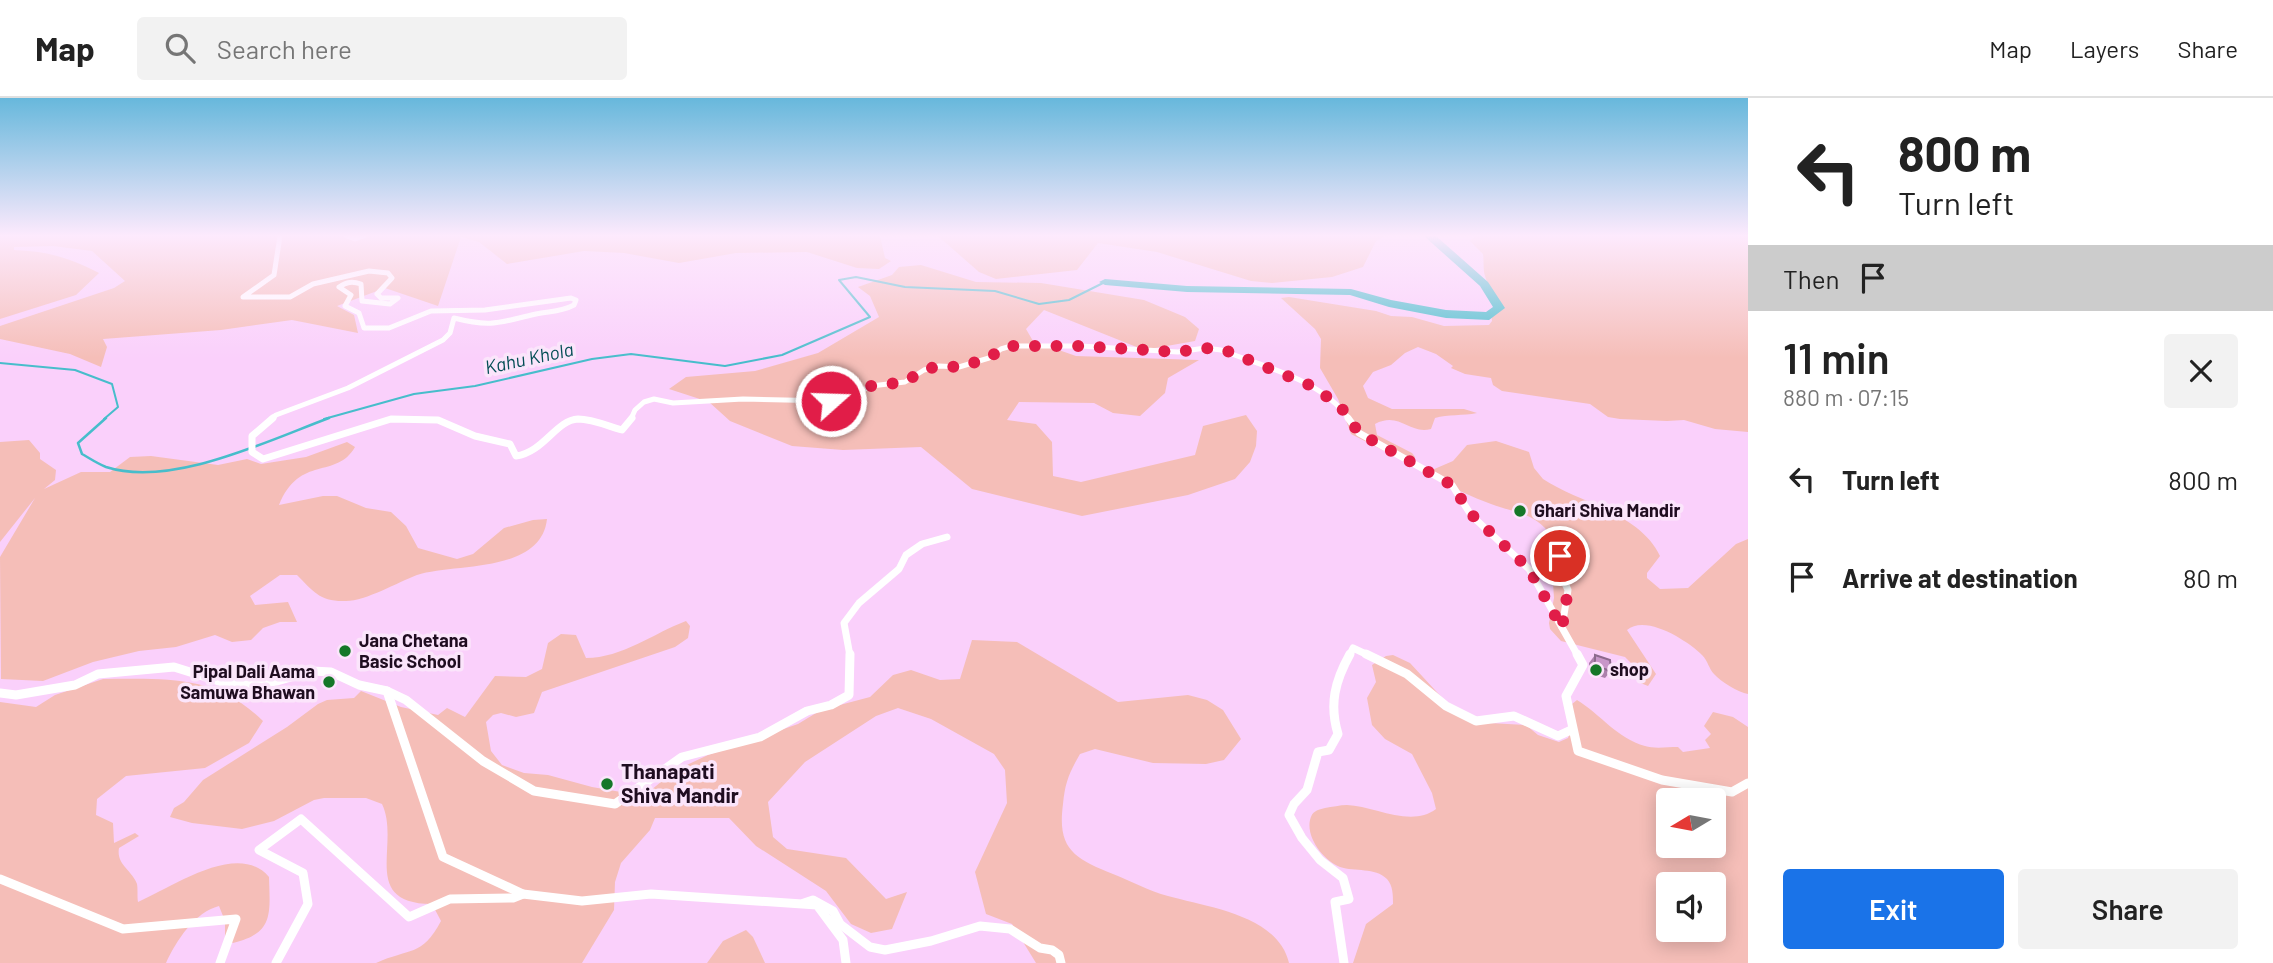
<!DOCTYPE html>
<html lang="en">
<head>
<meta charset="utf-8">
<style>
  body { margin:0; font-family:Barlow,sans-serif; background:#f2f2f2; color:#222; height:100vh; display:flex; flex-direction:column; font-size:26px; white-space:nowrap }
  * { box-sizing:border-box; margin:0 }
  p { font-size:23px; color:#767676 }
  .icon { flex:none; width:38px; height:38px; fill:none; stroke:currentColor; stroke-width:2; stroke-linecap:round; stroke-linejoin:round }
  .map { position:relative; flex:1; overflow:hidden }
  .details { display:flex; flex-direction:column; background:#fff; width:525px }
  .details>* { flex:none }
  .top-card { background:#fff; color:#222; overflow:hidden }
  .needle { width:46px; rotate:260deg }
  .buttons { position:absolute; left:1656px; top:690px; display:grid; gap:14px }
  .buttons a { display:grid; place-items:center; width:70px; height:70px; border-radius:7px; background:#fff; box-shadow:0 4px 18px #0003; font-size:35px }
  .pin { position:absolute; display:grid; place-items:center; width:60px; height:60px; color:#fff; margin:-30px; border:4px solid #fff; border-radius:50%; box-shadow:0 2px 7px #0007 }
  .me { position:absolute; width:77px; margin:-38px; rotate:70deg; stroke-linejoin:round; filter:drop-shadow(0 0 5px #0008) }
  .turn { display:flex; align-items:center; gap:24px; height:147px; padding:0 35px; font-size:32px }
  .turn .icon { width:91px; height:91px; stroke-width:2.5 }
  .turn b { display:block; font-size:49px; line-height:60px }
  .then { display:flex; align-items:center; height:66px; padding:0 35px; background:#0003; gap:14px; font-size:26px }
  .round { display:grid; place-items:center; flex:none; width:74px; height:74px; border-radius:7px; background:#f2f2f2 }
  .summary { display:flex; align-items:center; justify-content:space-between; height:119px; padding:0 35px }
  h1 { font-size:42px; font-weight:600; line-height:52px }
  .action { display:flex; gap:14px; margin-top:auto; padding:14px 35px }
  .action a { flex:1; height:80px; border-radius:7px; background:#1a73e8; color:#fff; font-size:28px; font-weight:600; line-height:80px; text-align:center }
  .action a+a { background:#f2f2f2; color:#222 }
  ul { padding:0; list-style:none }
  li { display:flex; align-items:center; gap:21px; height:98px; padding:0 35px }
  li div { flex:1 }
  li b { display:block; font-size:26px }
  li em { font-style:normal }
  header { display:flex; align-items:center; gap:42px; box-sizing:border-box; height:98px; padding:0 35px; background:#fff; border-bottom:2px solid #e0e0e0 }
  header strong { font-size:33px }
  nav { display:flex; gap:38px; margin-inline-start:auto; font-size:24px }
  .search { width:490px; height:63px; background:#f2f2f2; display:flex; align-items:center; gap:18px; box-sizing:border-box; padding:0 24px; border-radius:7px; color:#767676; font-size:26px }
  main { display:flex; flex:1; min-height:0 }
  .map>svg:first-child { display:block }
  .green { fill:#f5beb8; fill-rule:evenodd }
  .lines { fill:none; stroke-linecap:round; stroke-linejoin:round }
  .stream-far1 { stroke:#47bdcb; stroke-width:2 }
  .stream { stroke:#47bdcb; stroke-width:2.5 }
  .river { fill:#47bdcb; fill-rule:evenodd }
  .street-far2 { stroke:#fff; stroke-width:5 }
  .street-far1 { stroke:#fff; stroke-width:7 }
  .street { stroke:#fff; stroke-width:9 }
  .wall { fill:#ac81ad }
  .building { fill:#c896c9; stroke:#8c698d; stroke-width:2 }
  .route { stroke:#e11d48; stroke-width:12; stroke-dasharray:0 21.6 }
  .poi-dot { fill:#157728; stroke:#fbe5fb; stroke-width:2.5 }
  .labels { text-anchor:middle; stroke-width:7; stroke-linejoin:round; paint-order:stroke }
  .poi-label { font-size:18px; font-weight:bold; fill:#1f0d20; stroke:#fbe5fb; text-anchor:start }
  .water-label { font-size:19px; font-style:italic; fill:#044e55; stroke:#fbe5fb }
  .near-poi-label { font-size:21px; font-weight:bold; fill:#1f0d20; stroke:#fbe5fb; text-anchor:start }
</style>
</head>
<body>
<header>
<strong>Map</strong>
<div class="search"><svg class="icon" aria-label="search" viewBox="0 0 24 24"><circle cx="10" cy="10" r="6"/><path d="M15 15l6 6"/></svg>Search here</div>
<nav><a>Map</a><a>Layers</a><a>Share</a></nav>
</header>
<main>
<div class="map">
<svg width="1748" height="865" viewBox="0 0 1748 865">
  <rect width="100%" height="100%" fill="#fad0fb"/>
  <g class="green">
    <path d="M0 138H880L885 160 891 163 879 171 857 170 807 154 736 155 679 165 624 155 584 153 507 166 479 144 461 139 438 208 385 190 337 208 354 217 358 235 292 222 221 232 103 241 107 249 101 269 70 256 0 241V228L114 190 125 183 92 153 53 148 14 149V152C46 153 71 160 99 175L76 197 0 221Z"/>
    <polygon points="938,138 1384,138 1376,143 1363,169 1332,179 1272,185 1251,183 1157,154 1098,145 1077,172 996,181 979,174"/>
    <path d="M1476 138H1748V334L1715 331 1684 322 1667 323 1620 321 1608 319 1590 306 1502 293 1493 287 1491 280 1465 276 1451 270 1453 268 1436 256 1418 249 1405 255 1391 267 1373 274 1363 288 1368 300 1392 311H1464L1477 315C1463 318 1448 316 1435 320L1431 331C1409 337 1400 313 1375 326L1377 337 1412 355 1415 359 1414 363 1408 365 1351 336 1338 301 1320 270 1321 241 1315 231 1281 200 1289 199 1376 213 1391 218 1412 219 1444 228 1489 227 1492 223 1491 215C1502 201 1489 192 1485 178 1483 172 1484 163 1483 156L1470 143Z"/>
    <polygon points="921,167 976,184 1041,185 1144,202 1185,219 1199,231 1195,243 1144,252 1044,212 1026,231 1033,243 1076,258 1199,262 1168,280 1165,295 1140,318 1113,315 1094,305 1019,304 1007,322 1036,326 1052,344 1053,378 1081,384 1195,357 1203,328 1246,317 1257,333 1256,348 1250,364 1235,381 1188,397 1082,418 972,391 921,349 843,352 792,348 730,323 709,304 669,291 686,279 755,273 818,255 879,219 870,198 858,189 892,177 899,169"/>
    <path d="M29 342 40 355V361L56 372 55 382 44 391 81 374H110L130 359 151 358 218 367 247 361 261 366 306 359 347 344 355 349C336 382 300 356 279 407L323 398H337L366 410 391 414 406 428 418 450 457 461 473 456 504 430 533 422 547 421C541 476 454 465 417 477 398 484 366 503 346 503 320 504 314 494 297 477H280L250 498 255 507 288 504 297 524H280L263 530 251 542 232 544 215 537 176 549 139 553 93 564 43 583 1 581 0 459 35 400 0 444V344Z"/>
    <path d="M1496 343 1529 354 1534 370 1543 381C1579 405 1640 415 1660 458L1647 475V480L1660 491 1688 490 1736 446 1748 441V596C1738 594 1721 584 1714 576 1709 571 1708 563 1702 557 1688 543 1646 516 1627 532L1656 576 1648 588 1638 584 1631 565 1625 559 1561 543 1550 531 1549 525 1554 500 1551 455 1555 444C1539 415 1518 416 1491 406 1472 399 1453 390 1435 381L1432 372 1453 363 1467 347Z"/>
    <path d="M686 523 690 528 688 540 675 549 542 594 534 615 516 619 501 615 493 617 486 624 491 653 502 667 524 675 548 677 592 689 644 698 674 673 708 657 798 626 821 612 870 599 893 577 911 572 940 582 960 581 972 542 1017 544 1118 604 1188 597 1207 602 1223 612 1241 641 1224 662 1206 666 1153 665 1095 651 1080 656C1069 675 1065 685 1063 706 1057 751 1074 760 1113 776 1131 783 1149 793 1168 798 1207 809 1278 817 1289 865H1036L1012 826 986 816 975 774 1007 705 1005 672 994 656 931 621 898 610 876 618 805 664 768 704 773 739 787 751 846 760 886 801 907 794 892 831 871 835 851 826 826 793 756 748 729 720H655L650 732 621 765 615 784 614 812 582 865H376C409 850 422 859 441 823L432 806C359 805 401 746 382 706L366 700H324L314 702 274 723 242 731 192 725 170 719 174 710 184 704 203 682 287 629 318 606 327 602 354 600 361 593 401 609 438 617 447 610 465 619 495 578 526 579 542 571 548 545 561 536 576 537 586 560C622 560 654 535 686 523Z"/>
    <path d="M1393 557 1410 565 1447 605 1489 625 1526 627 1538 637 1559 644 1568 640 1574 624 1572 606 1577 602C1600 616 1618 641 1645 648 1654 651 1667 649 1678 649L1683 654 1710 650 1705 642 1711 636 1704 628 1713 614 1733 619 1748 629V865H1353L1366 826 1393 806C1393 797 1393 788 1387 781 1375 769 1355 774 1340 769 1324 763 1306 740 1310 722 1312 713 1317 712 1325 710 1332 709 1340 707 1347 707 1374 708 1411 730 1436 711L1432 695 1412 656 1385 641 1372 627 1367 600 1376 584 1372 567 1386 558ZM1668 702H1713V747H1668ZM1668 786H1713V831H1668Z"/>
    <path d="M103 581C166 581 215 576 263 623L249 645 205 670 126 678 97 701 96 717 113 725 114 745 135 735 139 738 119 750C116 767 132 772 137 786 138 791 137 799 138 804 171 790 238 742 269 779 270 816 274 835 233 845L225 841V823L219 808C195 814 176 843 166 865H0V604L36 609 55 597Z"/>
    <polygon points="746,832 753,839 765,865 707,865 723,843"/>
  </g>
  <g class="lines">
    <g class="stream-far1">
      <polyline points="0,265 75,272 112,286 118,309 104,321"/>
      <polyline points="324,321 414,296 475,288 592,261 631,256 725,268 782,257 870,219 839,182 856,179 905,189 995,193 1039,206 1069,202 1105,184"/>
    </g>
    <path class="stream" d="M106 320 78 345 82 356C89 360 98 366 106 369 171 390 267 343 329 320"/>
    <polygon class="river" points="1424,138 1436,138 1488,184 1505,210 1489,222 1446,220 1389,209 1350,197 1187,194 1105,187 1099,184 1105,181 1187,188 1351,191 1391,202 1446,212 1486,214 1493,209 1480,188"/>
    <g class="street-far2">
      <polyline points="347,138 355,141 364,138"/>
      <path d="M271 321 276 317 348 290 443 242 450 235 454 220C493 230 500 224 536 216 550 213 561 214 574 207L576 202 571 200 485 212 431 213 389 230H364L359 215 345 208 351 197 339 189C347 184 352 183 361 186L362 203 390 206 398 200H381L377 196 392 180 388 175 369 173 313 186 290 199H243L274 177 280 138"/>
      <polyline points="390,321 404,321"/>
      <path d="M631 321 635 312 644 304 654 301 673 305 743 301 831 303 849 299 871 288 905 284 924 272 939 268 959 269 989 260 1001 251 1011 248H1081L1178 254 1205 250 1221 252C1264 269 1321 281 1349 321"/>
    </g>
    <g class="street-far1">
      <path d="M273 320 252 338V354L263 361 391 321 438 322 475 338 510 346 516 358C544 354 556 322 578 321 592 321 608 328 622 332L632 320"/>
      <polyline points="1348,320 1359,335 1452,387 1471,417 1529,471 1578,558"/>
      <polyline points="1562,529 1568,492 1559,472 1560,458 1571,452"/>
      <polyline points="850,558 844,525 859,505 899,471 906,457 922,446 947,439"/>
      <polyline points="1349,558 1353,550 1370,558"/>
    </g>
    <g class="street">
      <polyline points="1366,556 1407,576 1446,608 1476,623 1514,618 1558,638 1571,632"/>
      <polyline points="1577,556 1583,567 1566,598 1578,653 1662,682 1732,694 1748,685"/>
      <polyline points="387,593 406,602 483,663 534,693 615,706 682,659 760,639 807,613 831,607 849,597 850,556"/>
      <polyline points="0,595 16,597 75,587 98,576 174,569 222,584 247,587 277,583 312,573 331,574 359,587 387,593 443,759 523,796 582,803 651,796 817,807 843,842 846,865"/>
      <polyline points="0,781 123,831 236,821 220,865"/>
      <polyline points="804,805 813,802 833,813 840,826 870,849 885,852 931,843 980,828 1010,831 1040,850 1052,852 1059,857 1061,865"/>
      <polyline points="276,865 308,806 303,775 259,752 301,721 409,819 450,801 513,800 523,796"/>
      <path d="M1344 865 1335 804 1349 801 1343 780 1320 762 1302 740 1289 717 1294 706 1307 692 1318 654 1329 652 1338 636C1329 606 1335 583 1350 556"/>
    </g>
  </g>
  <polygon class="wall" points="1595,557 1611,573 1605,580 1589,575 1589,565"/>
  <polygon class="building" points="1595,557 1610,562 1611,573 1595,568"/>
  <linearGradient id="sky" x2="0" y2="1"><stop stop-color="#67b8dc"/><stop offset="0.53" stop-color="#fdeafd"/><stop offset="1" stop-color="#fdeafd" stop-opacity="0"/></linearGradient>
  <rect width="1748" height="260" fill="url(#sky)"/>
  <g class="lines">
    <polyline class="route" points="831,303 849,299 871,288 905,284 924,272 939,268 959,269 989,260 1001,251 1011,248 1081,248 1178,254 1205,250 1222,251 1312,288 1340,308 1359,335 1452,387 1471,416 1529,471 1562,530 1568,492 1559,472 1560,458"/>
  </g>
  <g class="poi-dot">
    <circle cx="1520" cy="413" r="7"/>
    <circle cx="345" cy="553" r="7"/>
    <circle cx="1596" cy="572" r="7"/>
    <circle cx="329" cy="584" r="7"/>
    <circle cx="607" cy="686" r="7"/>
  </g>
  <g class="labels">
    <g class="poi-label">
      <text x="1534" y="419">Ghari Shiva Mandir</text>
      <text x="359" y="549">Jana Chetana<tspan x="359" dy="21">Basic School</tspan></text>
      <text x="1610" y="578">shop</text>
      <text x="315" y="580" text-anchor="end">Pipal Dali Aama<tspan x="315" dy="21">Samuwa Bhawan</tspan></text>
    </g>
    <g class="water-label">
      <text transform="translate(529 260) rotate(-12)" y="7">Kahu Khola</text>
    </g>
    <g class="near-poi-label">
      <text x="621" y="681">Thanapati<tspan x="621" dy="24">Shiva Mandir</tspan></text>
    </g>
  </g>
</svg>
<div class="buttons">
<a><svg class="needle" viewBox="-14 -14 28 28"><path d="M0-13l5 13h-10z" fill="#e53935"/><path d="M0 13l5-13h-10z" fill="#767676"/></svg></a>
<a><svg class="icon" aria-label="sound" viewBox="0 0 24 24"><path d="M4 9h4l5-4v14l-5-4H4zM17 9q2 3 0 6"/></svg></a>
</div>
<div class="pin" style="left:1560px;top:458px;background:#d93025"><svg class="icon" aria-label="arrive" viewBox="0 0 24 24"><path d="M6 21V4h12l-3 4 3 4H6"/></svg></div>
<svg class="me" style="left:831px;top:303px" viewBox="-20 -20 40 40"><circle r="17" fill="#e11d48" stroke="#fff" stroke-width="3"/><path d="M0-11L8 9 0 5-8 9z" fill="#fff"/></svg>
</div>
<section class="details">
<div class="top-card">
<div class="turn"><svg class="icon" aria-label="left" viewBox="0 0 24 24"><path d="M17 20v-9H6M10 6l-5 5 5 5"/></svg><div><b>800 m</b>Turn left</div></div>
<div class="then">Then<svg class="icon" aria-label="arrive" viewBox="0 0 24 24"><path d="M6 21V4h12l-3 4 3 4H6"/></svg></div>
</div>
<div class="summary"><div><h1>11 min</h1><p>880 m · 07:15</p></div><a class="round"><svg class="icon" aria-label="close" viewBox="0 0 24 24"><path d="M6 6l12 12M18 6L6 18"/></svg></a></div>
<ul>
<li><svg class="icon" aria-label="left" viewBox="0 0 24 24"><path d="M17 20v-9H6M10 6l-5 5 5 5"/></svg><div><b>Turn left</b></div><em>800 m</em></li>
<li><svg class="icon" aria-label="arrive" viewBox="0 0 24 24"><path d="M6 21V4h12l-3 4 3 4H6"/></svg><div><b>Arrive at destination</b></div><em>80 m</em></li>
</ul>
<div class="action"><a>Exit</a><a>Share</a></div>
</section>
</main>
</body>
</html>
